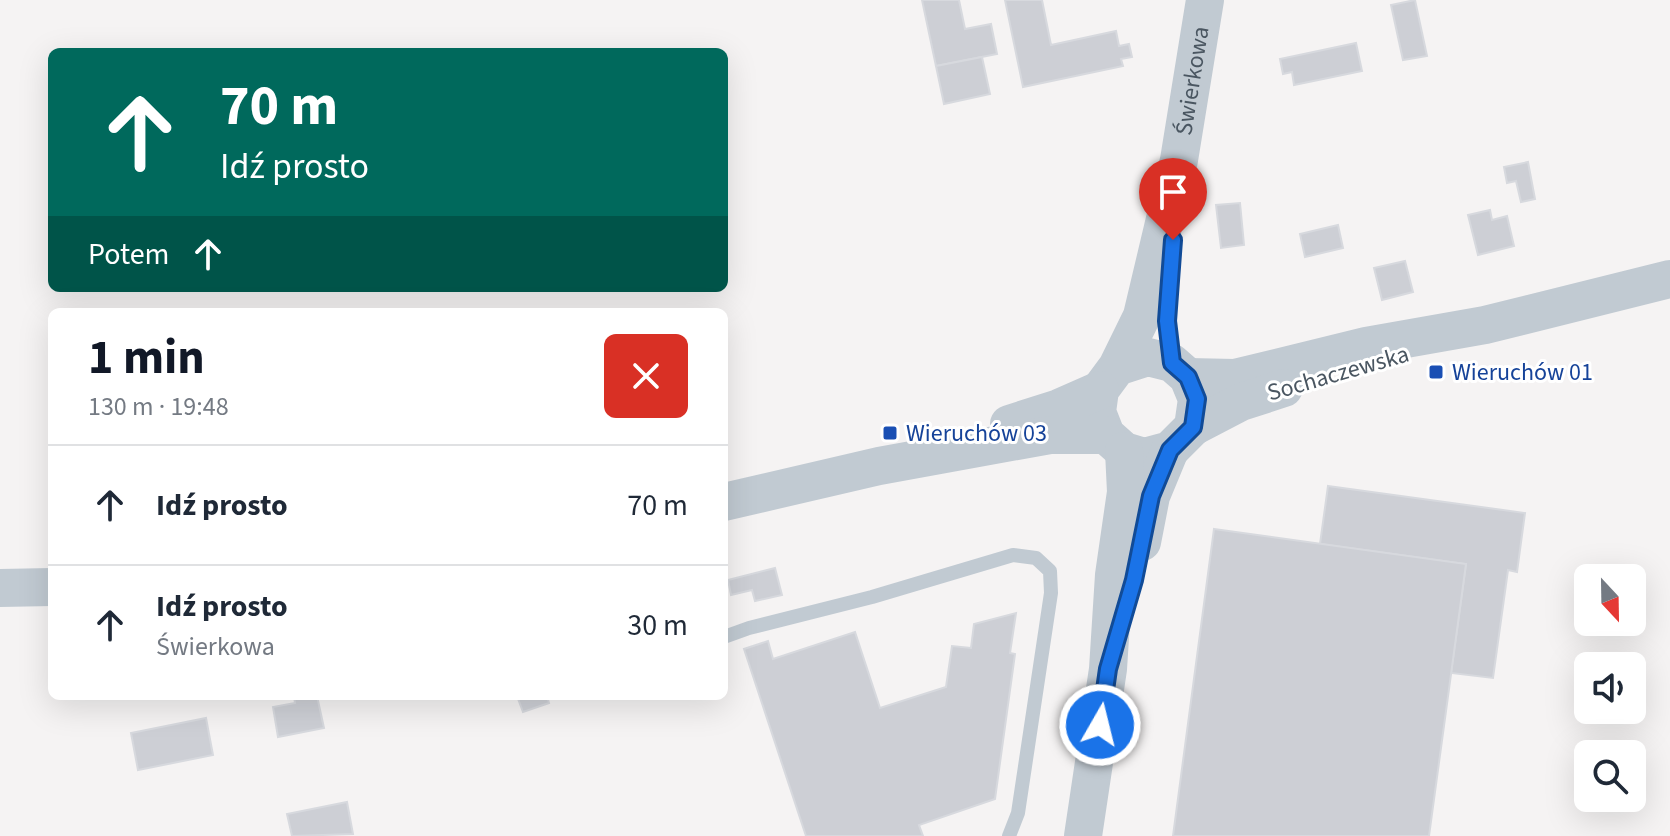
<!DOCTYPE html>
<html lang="pl">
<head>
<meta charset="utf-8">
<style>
  body { margin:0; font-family:"Source Sans 3",sans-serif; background:#f6f6f7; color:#1f2937; height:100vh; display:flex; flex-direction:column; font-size:30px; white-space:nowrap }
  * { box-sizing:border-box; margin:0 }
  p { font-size:26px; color:#747a83 }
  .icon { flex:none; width:44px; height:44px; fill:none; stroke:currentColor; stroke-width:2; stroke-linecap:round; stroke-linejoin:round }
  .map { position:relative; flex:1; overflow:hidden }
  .sheet { position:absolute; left:48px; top:308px; width:680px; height:392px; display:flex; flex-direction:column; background:#fff; border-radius:12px; box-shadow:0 8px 32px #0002 }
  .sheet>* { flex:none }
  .top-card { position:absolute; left:48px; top:48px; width:680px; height:244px; border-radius:12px; box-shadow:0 8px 32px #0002; background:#00695c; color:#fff; overflow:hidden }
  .needle { width:52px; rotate:158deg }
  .buttons { position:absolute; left:1574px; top:564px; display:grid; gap:16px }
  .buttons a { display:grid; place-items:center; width:72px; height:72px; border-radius:12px; background:#fff; box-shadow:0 8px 32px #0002; font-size:40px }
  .pin { position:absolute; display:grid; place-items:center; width:68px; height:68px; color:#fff; margin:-82px -34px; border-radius:50% 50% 50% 0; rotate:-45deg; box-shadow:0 0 8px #0007 }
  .pin .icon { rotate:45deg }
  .me { position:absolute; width:88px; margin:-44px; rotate:8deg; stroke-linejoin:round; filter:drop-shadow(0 0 6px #0008) }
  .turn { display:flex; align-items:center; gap:28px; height:168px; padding:0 40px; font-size:36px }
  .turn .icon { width:104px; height:104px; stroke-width:2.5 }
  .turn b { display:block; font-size:56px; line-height:68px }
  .then { display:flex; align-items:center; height:76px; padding:0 40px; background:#0003; gap:16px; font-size:30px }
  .round { display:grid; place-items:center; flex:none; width:84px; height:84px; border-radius:12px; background:#f6f6f7 }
  .summary { display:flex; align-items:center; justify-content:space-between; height:136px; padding:0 40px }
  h1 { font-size:48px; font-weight:700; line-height:60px; color:#111827 }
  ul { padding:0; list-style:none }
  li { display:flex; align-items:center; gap:24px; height:120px; padding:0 40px; border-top:2px solid #e0e1e3 }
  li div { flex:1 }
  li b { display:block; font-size:30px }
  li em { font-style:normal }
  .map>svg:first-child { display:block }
  .building { fill:#cdcfd5; stroke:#d7d9de; stroke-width:2 }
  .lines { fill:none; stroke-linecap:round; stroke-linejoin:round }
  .service { stroke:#c1cad2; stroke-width:14 }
  .tertiary { stroke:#c1cad2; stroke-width:38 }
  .route-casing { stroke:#114b97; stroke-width:20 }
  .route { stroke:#1a73e8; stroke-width:14 }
  .transit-dot { fill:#1a4fb4; stroke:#fff; stroke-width:3 }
  .labels { text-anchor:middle; stroke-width:6; stroke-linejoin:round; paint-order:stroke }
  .street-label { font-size:24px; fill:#4a5661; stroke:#fff }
  .transit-label { font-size:24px; fill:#164399; stroke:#fff; text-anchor:start }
</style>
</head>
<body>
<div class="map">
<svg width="1670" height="836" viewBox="0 0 1670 836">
  <rect width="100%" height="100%" fill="#f5f3f3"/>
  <g class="building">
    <polygon points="922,0 959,0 965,29 991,24 997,54 936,66"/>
    <polygon points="1005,0 1042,0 1051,45 1116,31 1119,46 1129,44 1132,57 1121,59 1123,66 1023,87"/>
    <polygon points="1415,0 1427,56 1403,60 1391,5"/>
    <polygon points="1356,43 1362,71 1294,85 1292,72 1283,74 1280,59"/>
    <polygon points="982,57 990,94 944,104 936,66"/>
    <polygon points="1528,162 1535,199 1521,202 1516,181 1507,183 1504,167"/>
    <polygon points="1240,203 1244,245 1221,248 1216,205"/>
    <polygon points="1490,210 1492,220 1507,216 1514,246 1478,255 1468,215"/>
    <polygon points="1338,225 1343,248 1305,257 1300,234"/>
    <polygon points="1405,261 1413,292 1382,300 1374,268"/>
    <polygon points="1328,486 1525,513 1517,572 1508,570 1493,678 1451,673 1466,564 1320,544"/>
    <polygon points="1214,529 1466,564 1429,836 1173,836"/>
    <polygon points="775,568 782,595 755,601 752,590 731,595 728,580"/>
    <polygon points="1016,613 1010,653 1015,654 995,799 919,825 923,836 806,836 744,649 768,641 773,659 855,632 880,708 946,687 952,646 971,648 974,624"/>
    <polygon points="294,696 317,696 324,728 278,737 273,707 295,703"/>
    <polygon points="517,696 547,696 549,703 523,712"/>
    <polygon points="206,718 213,755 138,770 131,733"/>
    <polygon points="347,802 353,834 292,836 287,814"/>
  </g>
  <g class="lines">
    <polyline class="service" points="724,637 749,628 872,597 1013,555 1036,558 1050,571 1051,593 1018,813 1009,836"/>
    <g class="tertiary">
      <path id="s1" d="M1117 367 1148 357 1172 363 1188 377 1197 399 1193 427 1170 450 1144 457 1124 451 1106 435 1097 412 1100 390 1117 367 1142 316 1179 160 1205 0"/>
      <polyline points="1188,377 1235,378 1366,346 1485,325 1670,279"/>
      <polyline points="1009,424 1059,408 1100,390"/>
      <polyline points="1193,427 1241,402 1284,388"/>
      <polyline points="724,502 879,466 1050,435 1106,435"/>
      <polyline points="1142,542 1151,496 1170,450"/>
      <polyline points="0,588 52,587"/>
      <polyline points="1083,836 1108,669 1114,575 1126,492 1124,451"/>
    </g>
  </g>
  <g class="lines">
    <g class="route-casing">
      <polyline id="route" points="1100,725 1108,669 1134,580 1151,496 1170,450 1193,427 1197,399 1188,377 1172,363 1167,321 1173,240"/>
    </g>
    <use href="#route" class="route"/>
  </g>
  <g class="transit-dot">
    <rect x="1428" y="364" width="16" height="16" rx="4"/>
    <rect x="882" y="425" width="16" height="16" rx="4"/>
  </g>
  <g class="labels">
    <g class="street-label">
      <text dy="8" stroke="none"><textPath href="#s1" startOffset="608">Świerkowa</textPath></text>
      <text transform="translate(1338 373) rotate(-16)" y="8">Sochaczewska</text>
    </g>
    <g class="transit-label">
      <text x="1452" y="380">Wieruchów 01</text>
      <text x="906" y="441">Wieruchów 03</text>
    </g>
  </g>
</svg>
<div class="buttons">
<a><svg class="needle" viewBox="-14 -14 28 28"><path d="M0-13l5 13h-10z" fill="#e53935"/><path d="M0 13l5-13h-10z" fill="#747a83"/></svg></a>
<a><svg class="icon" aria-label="sound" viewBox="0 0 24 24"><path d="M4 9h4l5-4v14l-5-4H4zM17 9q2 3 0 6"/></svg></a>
<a><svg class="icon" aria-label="search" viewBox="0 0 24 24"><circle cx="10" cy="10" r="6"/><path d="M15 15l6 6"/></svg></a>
</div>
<div class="pin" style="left:1173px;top:240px;background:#d93025"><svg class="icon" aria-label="arrive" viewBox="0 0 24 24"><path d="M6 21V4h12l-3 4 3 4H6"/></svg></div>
<svg class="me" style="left:1100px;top:725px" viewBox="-20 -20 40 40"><circle r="17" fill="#1a73e8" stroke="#fff" stroke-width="3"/><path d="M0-11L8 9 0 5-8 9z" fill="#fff"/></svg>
<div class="top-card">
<div class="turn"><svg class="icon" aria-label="ahead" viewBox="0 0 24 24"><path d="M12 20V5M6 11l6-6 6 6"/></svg><div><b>70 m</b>Idź prosto</div></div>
<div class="then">Potem<svg class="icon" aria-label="ahead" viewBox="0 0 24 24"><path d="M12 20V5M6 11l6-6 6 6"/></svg></div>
</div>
<section class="sheet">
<div class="summary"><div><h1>1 min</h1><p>130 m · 19:48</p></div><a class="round" style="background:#d93025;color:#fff"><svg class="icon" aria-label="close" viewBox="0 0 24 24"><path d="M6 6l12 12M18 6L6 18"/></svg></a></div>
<ul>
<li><svg class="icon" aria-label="ahead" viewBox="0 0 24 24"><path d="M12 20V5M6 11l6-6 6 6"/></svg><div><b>Idź prosto</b></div><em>70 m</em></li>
<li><svg class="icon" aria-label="ahead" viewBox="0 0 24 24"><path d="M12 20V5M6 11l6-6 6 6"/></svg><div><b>Idź prosto</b><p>Świerkowa</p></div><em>30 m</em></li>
</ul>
</section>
</div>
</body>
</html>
